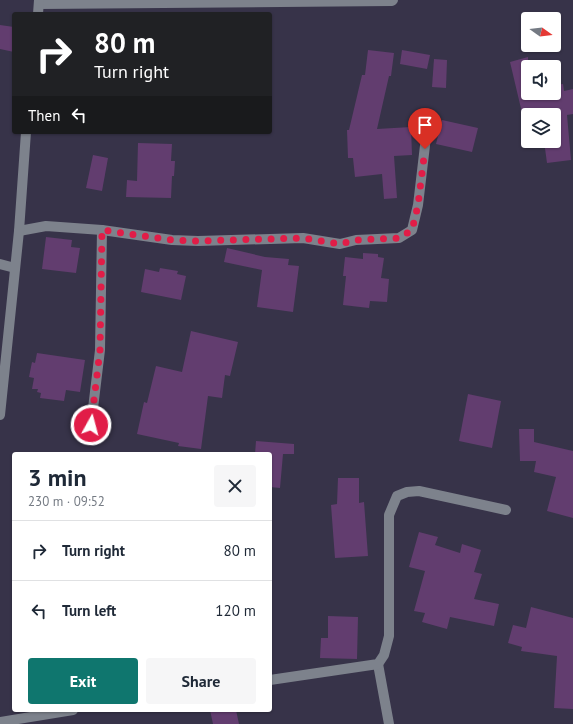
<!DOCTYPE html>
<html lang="en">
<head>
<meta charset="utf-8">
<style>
  body { margin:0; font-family:"PT Sans",sans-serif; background:#f6f6f7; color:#1f2937; height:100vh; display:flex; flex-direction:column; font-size:15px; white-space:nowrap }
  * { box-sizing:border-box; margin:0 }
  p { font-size:13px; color:#747a83 }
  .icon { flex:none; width:22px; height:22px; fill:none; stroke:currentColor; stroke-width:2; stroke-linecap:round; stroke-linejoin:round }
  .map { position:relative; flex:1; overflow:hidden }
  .details { position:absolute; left:12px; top:452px; width:260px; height:260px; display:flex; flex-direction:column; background:#fff; border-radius:4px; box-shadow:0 1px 3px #0004 }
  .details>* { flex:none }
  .top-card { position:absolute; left:12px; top:12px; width:260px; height:122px; border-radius:4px; box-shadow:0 1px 3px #0004; background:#202124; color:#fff; overflow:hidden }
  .needle { width:26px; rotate:104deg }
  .buttons { position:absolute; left:521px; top:12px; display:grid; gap:8px }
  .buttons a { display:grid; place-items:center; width:40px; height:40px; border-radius:4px; background:#fff; box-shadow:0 1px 3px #0004; font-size:20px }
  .pin { position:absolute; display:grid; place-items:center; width:34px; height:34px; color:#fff; margin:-41px -17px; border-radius:50% 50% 50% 0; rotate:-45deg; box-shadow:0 0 4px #0007 }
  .pin .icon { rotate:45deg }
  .me { position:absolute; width:44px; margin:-22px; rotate:7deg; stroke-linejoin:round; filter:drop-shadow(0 0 3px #0008) }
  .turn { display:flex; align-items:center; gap:14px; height:84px; padding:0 16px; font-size:18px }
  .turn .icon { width:52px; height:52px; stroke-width:2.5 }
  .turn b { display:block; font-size:28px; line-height:34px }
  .then { display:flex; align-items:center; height:38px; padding:0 16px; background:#0003; gap:8px; font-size:15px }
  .round { display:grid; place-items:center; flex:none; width:42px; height:42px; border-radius:4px; background:#f6f6f7 }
  .headline { display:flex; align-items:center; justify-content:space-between; height:68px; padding:0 16px }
  h1 { font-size:24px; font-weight:800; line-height:30px }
  .action { display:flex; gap:8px; margin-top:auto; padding:8px 16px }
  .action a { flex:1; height:46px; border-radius:4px; background:#0f766e; color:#fff; font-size:16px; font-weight:800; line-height:46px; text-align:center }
  .action a+a { background:#f6f6f7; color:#1f2937 }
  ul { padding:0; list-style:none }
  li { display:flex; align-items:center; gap:12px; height:60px; padding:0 16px; border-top:1px solid #e0e1e3 }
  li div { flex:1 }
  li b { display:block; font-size:15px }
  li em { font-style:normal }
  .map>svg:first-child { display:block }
  .building { fill:#623d6f }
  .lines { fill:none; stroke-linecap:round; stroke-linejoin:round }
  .minor { stroke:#7d828c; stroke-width:10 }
  .route { stroke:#e11d48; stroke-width:7; stroke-dasharray:0 12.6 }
</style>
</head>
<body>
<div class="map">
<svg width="573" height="724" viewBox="0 0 573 724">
  <rect width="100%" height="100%" fill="#373349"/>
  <g class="building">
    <polygon points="0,25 14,27 14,52 0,49"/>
    <polygon points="368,50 394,53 391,76 389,76 377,129 411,127 412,155 394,156 397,198 384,199 382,174 355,177 353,158 348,158 347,130 349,130 362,75 365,75"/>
    <polygon points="402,50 430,55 427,69 400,64"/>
    <polygon points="528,57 528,93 536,93 537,98 554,94 554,85 563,84 564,91 573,89 573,114 567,115 571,160 547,163 544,141 554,141 554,115 528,115 523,117 510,62"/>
    <polygon points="434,59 447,60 446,88 432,87"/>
    <polygon points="442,120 478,128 472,152 436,144"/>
    <polygon points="138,143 172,144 171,161 175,161 174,176 172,176 171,198 126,197 127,180 137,181"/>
    <polygon points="93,155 108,158 102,191 86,188"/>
    <polygon points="46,237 72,240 71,247 80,248 76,273 42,269"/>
    <polygon points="227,248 265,257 289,259 288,265 299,266 293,312 257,307 262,270 224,262"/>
    <polygon points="363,253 378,254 378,257 384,258 381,278 389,279 387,302 370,301 369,308 343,305 346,276 343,276 345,257 363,259"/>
    <polygon points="160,268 178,271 177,274 186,276 181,300 141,292 145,269 159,272"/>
    <polygon points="191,331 238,342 230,376 225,375 222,398 208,396 201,449 178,446 179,443 137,434 144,402 147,403 156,366 182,372"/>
    <polygon points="37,353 85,360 80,392 66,390 64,401 40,398 41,393 37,392 38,389 32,389 34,378 29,377 32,362 35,363"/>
    <polygon points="468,394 501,401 492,448 459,441"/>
    <polygon points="519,429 534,429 534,442 573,451 573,518 547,511 556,477 534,472 536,461 520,461"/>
    <polygon points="256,441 294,444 294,454 283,454 280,488 270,487 270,454 255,454"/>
    <polygon points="338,478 359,478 359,503 364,502 368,556 335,558 331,505 337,504"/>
    <polygon points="419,532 438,537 435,545 460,553 462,544 481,550 474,572 482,574 474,599 499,604 494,626 450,617 447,629 422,622 425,613 414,611 425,571 409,567"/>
    <polygon points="531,607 573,618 573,709 554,708 557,656 521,651 522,647 508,643 513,625 526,628"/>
    <polygon points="328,616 358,617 357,659 320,658 321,638 328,638"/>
    <polygon points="210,710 236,710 239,724 213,724"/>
  </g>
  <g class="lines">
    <g class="minor">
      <polyline points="39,4 392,1 393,0"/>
      <polyline points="38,14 39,0"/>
      <polyline points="19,231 46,226 102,230 172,240 198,241 303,238 340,244 356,240 399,238 412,230 418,205 428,120"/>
      <polyline points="0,264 15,268"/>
      <polyline points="0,415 19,231 26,132"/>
      <polyline points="91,425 100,350 102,230"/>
      <polyline points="378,664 389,724"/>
      <polyline points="270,680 378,664 384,655 389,636 389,515 397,496 407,492 419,491 506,510"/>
      <polyline points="0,722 73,710"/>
    </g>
  </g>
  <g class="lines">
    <polyline class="route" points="91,425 100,350 102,230 172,240 198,241 302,238 340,244 356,240 399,238 412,230 418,205 425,149"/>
  </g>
</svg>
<div class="buttons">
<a><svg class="needle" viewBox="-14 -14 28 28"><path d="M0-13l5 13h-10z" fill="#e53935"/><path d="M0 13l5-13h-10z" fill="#747a83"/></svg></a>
<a><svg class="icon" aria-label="sound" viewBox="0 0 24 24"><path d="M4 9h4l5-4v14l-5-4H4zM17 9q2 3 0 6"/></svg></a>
<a><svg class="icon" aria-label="layers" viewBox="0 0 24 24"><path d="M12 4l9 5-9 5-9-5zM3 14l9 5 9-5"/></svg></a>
</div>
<div class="pin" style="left:425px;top:149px;background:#d93025"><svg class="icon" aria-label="arrive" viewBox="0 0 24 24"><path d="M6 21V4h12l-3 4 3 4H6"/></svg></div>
<svg class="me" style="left:91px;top:425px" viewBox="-20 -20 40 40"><circle r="17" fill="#e11d48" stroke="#fff" stroke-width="3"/><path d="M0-11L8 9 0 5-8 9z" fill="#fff"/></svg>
<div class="top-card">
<div class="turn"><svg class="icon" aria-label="right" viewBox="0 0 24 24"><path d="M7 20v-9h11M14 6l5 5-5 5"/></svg><div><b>80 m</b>Turn right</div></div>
<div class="then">Then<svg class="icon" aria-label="left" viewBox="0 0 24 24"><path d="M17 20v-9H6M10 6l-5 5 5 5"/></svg></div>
</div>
<section class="details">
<div class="headline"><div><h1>3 min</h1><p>230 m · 09:52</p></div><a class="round"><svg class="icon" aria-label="close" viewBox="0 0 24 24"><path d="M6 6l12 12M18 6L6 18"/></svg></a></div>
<ul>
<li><svg class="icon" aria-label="right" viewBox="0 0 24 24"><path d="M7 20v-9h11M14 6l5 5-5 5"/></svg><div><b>Turn right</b></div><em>80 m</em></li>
<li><svg class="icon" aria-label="left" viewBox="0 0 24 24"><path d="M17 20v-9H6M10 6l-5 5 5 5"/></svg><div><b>Turn left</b></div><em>120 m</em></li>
</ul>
<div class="action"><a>Exit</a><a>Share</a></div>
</section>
</div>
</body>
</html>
